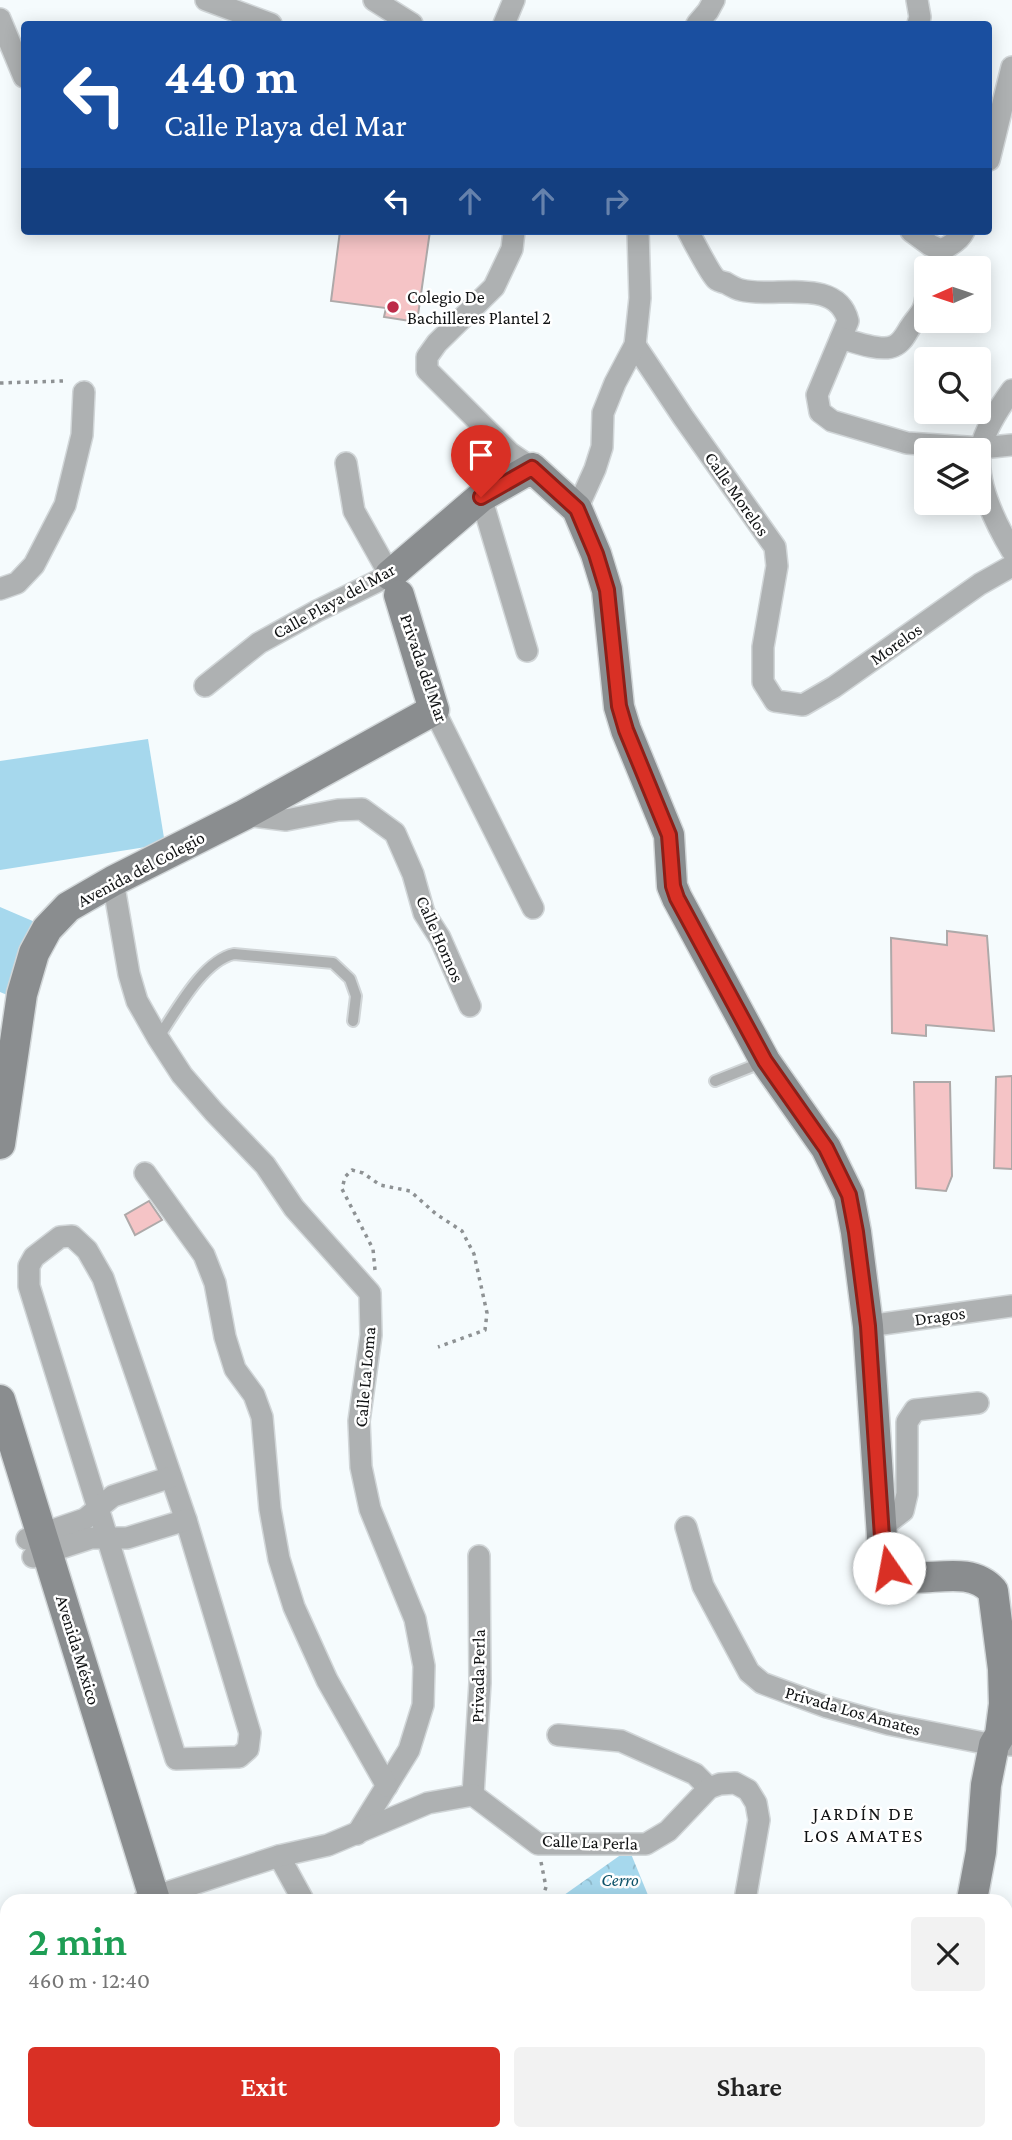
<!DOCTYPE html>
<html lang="en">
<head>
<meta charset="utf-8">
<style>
  body { margin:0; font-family:"Crimson Pro",serif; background:#f2f2f2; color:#222; height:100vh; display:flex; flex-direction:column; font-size:26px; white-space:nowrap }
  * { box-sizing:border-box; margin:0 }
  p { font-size:23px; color:#767676 }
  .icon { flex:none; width:38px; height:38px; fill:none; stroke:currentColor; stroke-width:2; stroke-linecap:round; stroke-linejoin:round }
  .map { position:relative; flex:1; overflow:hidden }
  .panel { position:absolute; left:0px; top:1894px; width:1013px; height:247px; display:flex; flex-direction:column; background:#fff; border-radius:21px 21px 0 0; box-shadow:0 4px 18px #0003 }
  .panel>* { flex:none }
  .guide { position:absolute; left:21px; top:21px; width:971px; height:214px; border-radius:7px; box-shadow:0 4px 18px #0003; background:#1a4fa0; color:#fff; overflow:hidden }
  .needle { width:46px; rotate:267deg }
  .buttons { position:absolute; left:914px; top:256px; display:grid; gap:14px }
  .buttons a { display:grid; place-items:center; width:77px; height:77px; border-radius:7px; background:#fff; box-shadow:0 4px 18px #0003; font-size:35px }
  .pin { position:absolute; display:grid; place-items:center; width:60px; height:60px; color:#fff; margin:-72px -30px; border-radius:50% 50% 50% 0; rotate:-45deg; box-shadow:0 0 7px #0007 }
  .pin .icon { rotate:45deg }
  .me { position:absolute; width:77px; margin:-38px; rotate:348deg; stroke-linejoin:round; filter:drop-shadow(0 0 5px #0008) }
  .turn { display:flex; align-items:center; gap:24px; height:147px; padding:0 28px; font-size:32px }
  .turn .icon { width:91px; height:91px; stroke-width:2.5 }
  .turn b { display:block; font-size:49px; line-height:60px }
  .lanes { display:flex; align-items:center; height:66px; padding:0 28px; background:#0003; justify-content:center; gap:35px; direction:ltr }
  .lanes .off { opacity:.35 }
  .round { display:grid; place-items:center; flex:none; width:74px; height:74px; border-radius:7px; background:#f2f2f2 }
  .headline { display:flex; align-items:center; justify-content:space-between; height:119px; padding:0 28px }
  h1 { font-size:42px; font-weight:600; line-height:52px; color:#1e9e55 }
  .action { display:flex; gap:14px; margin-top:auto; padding:14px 28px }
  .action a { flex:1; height:80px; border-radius:7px; background:#d93025; color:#fff; font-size:28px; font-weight:600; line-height:80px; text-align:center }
  .action a+a { background:#f2f2f2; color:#222 }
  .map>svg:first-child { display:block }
  .forest { fill:url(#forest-crowns) }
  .green { fill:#a6d8ed }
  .building { fill:#f5c4c6; stroke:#aea9a9; stroke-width:2 }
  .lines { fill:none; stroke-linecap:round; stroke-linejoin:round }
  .lane-casing { stroke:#d1d6d8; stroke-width:14 }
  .street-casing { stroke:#d1d6d8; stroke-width:24 }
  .secondary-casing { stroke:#d1d6d8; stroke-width:33 }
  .path { stroke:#8e9294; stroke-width:3.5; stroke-dasharray:3.5 5; stroke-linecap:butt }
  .lane { stroke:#aeb1b2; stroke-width:10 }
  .street { stroke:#aeb1b2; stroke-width:21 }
  .secondary { stroke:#8a8d8f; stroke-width:30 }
  .route-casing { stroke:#8d1f18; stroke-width:18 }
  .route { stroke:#d93025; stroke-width:12 }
  .poi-dot { fill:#bc2b49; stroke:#fff; stroke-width:2.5 }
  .labels { text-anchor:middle; stroke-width:5; stroke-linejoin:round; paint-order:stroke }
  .poi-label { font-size:18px; fill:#111314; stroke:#fff; text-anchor:start }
  .street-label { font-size:18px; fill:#111314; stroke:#fff }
  .park-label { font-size:18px; font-style:italic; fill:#0c5269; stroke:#fff }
  .neighbourhood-label { font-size:19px; letter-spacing:2px; fill:#111314; stroke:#fff }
</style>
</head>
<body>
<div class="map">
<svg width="1012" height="2140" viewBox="0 0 1012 2140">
  <defs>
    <pattern id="forest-crowns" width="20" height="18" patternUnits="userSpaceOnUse" patternTransform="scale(1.75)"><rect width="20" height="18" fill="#a6d8ed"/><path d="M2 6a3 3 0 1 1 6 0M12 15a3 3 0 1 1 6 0" fill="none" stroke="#8eb8ca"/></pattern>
  </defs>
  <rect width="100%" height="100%" fill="#f5fbfd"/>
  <g class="forest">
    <polygon points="629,1849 650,1900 557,1900"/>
    <polygon points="452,2133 746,2133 749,2140 451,2140"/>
  </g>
  <g class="green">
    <polygon points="148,739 165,844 0,870 0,761"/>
    <polygon points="0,907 42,925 12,997 0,992"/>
  </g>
  <g class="building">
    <polygon points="340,231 430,231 417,322 384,317 386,308 331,301"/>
    <polygon points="947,931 987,936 994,1031 926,1025 926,1036 892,1033 891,938 947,945"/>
    <polygon points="1012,1076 1012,1169 994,1168 996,1077"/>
    <polygon points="914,1082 950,1082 952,1176 946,1191 916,1188"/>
    <polygon points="149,1201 162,1220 135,1235 125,1215"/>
  </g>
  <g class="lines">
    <g class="lane-casing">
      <g id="lane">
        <path d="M158 1038C176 1012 202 961 234 954L333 963 350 979 356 996 353 1021"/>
        <polyline points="715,1081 763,1062"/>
      </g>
    </g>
    <g class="street-casing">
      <g id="street">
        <polyline points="206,0 271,24"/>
        <polyline points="374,0 412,24"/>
        <polyline points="917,0 920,17 918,24"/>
        <polyline points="0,19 24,77"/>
        <polyline points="504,24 514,0"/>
        <polyline points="697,24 708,11 714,0"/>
        <polyline points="989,160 1012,67"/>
        <polyline points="514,231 512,249 494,287 437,343 427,357 427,370 510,453 532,468"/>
        <path d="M688 231C693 240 710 274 716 279 718 281 722 282 726 283 731 286 736 289 741 290 774 299 837 276 848 321L817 395 820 412 832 421 907 443 981 448 1012 445"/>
        <path d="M911 231 930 245 941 250C950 246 960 240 964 231"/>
        <path d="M841 338C854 342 882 352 894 346 903 342 906 333 911 326 919 314 924 313 926 297"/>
        <polyline points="635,345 683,417 775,547 777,566 763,647 763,682 775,701 803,705 834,687 980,584 1012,566"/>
        <path d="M1012 390C1001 405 985 430 981 448 974 480 996 524 1012 551"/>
        <polyline points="346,463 354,511 396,586"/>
        <polyline points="481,497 527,651"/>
        <polyline points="577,509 595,469 602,447 603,413 615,383 635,345 640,298 638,231"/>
        <polyline points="0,589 17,583 34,565 65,505 82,435 84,392"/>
        <polyline points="205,686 259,643 317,611 390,575"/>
        <polyline points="434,710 533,908"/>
        <polyline points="244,815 286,820 338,810 362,809 395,833 413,874 424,913 440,938 470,1006"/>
        <polyline points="113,881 129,974 137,1001 158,1038 182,1075 214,1112 265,1165 294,1208 370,1293 371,1335 359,1421 361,1467 370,1509 415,1619 424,1666 423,1705 409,1750 357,1834"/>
        <polyline points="145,1173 204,1255 215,1283 225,1337 235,1369 254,1395 262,1417 270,1509 279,1559 294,1607 327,1680 387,1786"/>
        <polygon points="72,1236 87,1250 103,1278 186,1520 250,1733 248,1749 239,1757 176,1759 29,1286 29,1266 34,1257 60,1237"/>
        <polyline points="868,1326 1012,1306"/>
        <polyline points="686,1527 703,1586 749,1672 762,1683 827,1707 888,1724 994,1745 1012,1745"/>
        <polyline points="881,1528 903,1511 907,1494 907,1422 915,1410 978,1403"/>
        <polyline points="27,1539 85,1519 113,1496 171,1477"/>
        <polyline points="33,1557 91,1538 127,1538 186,1520"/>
        <polyline points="558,1735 621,1741 695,1774 709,1788"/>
        <polyline points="473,1795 480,1683 479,1556"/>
        <polyline points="279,1856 303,1900"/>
        <polyline points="144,1900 279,1856 328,1845 428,1803 473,1795 538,1844 646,1844 668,1831 709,1788 720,1784 735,1783 748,1790 756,1803 759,1820 745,1900"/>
        <polyline points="4,1984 7,2001"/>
        <polyline points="656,2133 659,2140"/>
        <polyline points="857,2133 860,2140"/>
        <polyline points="442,2140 443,2133"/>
      </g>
    </g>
    <g class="secondary-casing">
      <g id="secondary">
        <path d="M390 575 481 497 532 468 577 509 596 554 607 590 619 707 626 730 669 835 672 886 677 898 765 1061 826 1148 849 1195 856 1232 868 1326 883 1552C884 1556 886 1564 889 1568 910 1593 964 1558 993 1591L1003 1669 1004 1704 1000 1735 994 1745 986 1785 981 1852 972 1900"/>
        <polyline points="0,1144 22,994 34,953 47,929 68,907 113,881 244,815 434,710 399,595"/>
        <polyline points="0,1400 155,1900"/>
        <polyline points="1006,2105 1012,2124"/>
        <polyline points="220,2133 222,2140"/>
      </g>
    </g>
    <g class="path">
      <polyline points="0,383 63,381 67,383"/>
      <polyline points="375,1270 373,1249 342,1189 345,1177 352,1170 363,1173 380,1185 410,1191 436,1214 462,1231 474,1254 487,1313 485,1330 438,1347"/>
      <polyline points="541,1862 546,1887 542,1900"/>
    </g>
    <use href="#lane" class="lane"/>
    <use href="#street" class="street"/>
    <use href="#secondary" class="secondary"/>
  </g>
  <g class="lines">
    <g class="route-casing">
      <polyline id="route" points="481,497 532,468 577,509 596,554 607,590 619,706 626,730 669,835 673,886 677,898 765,1061 826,1148 849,1195 856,1232 868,1326 883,1552 889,1568"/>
    </g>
    <use href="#route" class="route"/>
  </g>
  <circle class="poi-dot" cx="393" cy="307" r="7"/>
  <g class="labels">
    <g class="poi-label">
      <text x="407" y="303">Colegio De<tspan x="407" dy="21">Bachilleres Plantel 2</tspan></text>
    </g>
    <g class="street-label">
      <text transform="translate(737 494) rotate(55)" y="6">Calle Morelos</text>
      <text transform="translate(334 601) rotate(-29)" y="6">Calle Playa del Mar</text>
      <text transform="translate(896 644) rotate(-35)" y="6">Morelos</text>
      <text transform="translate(424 668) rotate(71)" y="6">Privada del Mar</text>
      <text transform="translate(141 869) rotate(-28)" y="6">Avenida del Colegio</text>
      <text transform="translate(440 939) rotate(66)" y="6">Calle Hornos</text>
      <text transform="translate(940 1316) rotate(-8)" y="6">Dragos</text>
      <text transform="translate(365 1377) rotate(-85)" y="6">Calle La Loma</text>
      <text transform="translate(78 1650) rotate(73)" y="6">Avenida México</text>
      <text transform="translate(478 1676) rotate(-89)" y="6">Privada Perla</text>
      <text transform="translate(853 1711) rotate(16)" y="6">Privada Los Amates</text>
      <text transform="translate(590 1842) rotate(2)" y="6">Calle La Perla</text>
    </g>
    <g class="park-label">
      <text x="620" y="1886">Cerro</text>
    </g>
    <g class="neighbourhood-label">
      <text x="864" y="1820">JARDÍN DE<tspan x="864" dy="22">LOS AMATES</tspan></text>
    </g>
  </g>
</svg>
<div class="buttons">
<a><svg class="needle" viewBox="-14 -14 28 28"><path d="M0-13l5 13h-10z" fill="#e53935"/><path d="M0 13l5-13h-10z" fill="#767676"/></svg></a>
<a><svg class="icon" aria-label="search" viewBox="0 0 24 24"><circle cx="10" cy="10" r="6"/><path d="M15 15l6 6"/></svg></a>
<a><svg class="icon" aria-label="layers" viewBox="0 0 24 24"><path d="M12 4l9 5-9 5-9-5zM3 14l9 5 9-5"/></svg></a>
</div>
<div class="pin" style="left:481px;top:497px;background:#d93025"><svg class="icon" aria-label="arrive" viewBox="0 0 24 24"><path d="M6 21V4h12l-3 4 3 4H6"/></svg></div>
<svg class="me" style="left:889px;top:1568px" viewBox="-20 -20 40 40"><circle r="19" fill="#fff"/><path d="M0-13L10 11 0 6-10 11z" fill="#d93025"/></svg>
<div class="guide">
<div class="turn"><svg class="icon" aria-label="left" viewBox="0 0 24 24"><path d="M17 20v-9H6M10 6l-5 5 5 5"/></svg><div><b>440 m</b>Calle Playa del Mar</div></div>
<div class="lanes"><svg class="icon" aria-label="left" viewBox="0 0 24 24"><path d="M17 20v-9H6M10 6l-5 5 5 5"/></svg><svg class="icon off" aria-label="ahead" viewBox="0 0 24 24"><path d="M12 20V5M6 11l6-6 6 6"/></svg><svg class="icon off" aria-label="ahead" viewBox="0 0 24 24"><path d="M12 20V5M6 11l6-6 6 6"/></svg><svg class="icon off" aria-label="right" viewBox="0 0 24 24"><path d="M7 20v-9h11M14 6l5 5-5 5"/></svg></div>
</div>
<section class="panel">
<div class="headline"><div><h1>2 min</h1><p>460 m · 12:40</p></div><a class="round"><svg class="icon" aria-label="close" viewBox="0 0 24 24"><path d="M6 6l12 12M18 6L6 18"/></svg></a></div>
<div class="action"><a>Exit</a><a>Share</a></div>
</section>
</div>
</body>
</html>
